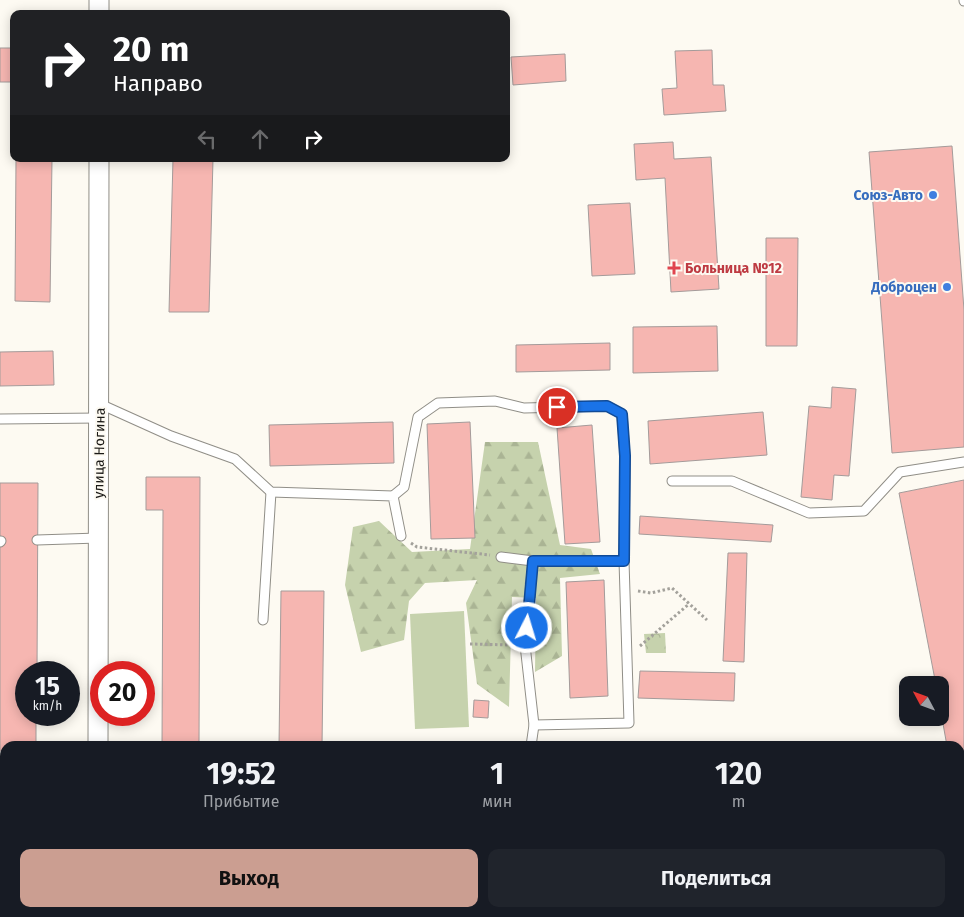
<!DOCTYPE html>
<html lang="ru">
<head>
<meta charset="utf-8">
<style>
  body { margin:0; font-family:"Fira Sans",sans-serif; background:#20242c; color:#f1f3f6; height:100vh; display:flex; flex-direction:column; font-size:19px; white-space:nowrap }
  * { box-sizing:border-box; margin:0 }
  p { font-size:16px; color:#9ea1a6 }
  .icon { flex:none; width:28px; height:28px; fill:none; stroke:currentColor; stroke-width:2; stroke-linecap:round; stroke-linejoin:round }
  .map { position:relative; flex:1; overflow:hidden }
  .details { position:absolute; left:0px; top:741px; width:965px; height:176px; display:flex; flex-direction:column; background:#171b24; border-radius:15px 15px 0 0; box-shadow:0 2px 12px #0003 }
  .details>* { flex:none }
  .hud { position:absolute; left:10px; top:10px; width:500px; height:152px; border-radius:10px; box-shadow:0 2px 12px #0003; background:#202124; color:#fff; overflow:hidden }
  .needle { width:32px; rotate:311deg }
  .buttons { position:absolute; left:899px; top:676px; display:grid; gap:10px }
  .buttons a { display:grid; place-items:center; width:50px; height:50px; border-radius:10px; background:#171b24; box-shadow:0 2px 12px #0003; font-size:25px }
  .speed { position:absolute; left:15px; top:661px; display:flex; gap:10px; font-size:25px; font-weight:700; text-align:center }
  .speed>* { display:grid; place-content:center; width:65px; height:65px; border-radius:50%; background:#171b24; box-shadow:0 2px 12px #0003; line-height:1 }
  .speed small { font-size:12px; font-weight:400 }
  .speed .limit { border:8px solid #d22; background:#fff; color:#111 }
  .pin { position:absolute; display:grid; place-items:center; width:42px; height:42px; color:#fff; margin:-21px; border:2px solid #fff; border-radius:50%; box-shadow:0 1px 5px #0007 }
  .me { position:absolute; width:55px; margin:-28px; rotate:5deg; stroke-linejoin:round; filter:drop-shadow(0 0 4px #0008) }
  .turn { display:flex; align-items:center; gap:18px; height:105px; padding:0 20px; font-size:22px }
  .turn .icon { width:65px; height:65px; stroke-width:2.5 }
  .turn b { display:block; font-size:35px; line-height:42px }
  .lanes { display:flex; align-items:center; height:48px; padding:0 20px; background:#0003; justify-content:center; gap:25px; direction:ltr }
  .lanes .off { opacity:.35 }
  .eta { display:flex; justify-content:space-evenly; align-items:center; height:85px; text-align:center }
  .eta b { font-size:30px; font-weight:700; line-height:35px }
  .button { display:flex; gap:10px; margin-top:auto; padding:10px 20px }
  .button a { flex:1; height:58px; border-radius:10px; background:#cb9e91; color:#111; font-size:20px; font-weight:700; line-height:58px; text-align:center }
  .button a+a { background:#20242c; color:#f1f3f6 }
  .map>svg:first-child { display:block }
  .grass { fill:#c6d2ad }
  .forest { fill:url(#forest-firs) }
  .park { fill:url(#park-crowns) }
  .building { fill:#f6b6b1; stroke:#a49b9a }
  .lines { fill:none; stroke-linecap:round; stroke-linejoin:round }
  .service-casing { stroke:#908e87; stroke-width:11 }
  .minor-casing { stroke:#908e87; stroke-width:21 }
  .path { stroke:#a3a19b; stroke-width:3; stroke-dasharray:2.5 2.5; stroke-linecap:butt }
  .service { stroke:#fff; stroke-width:9 }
  .minor { stroke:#fff; stroke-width:19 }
  .route-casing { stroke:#114b97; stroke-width:12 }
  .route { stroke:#1a73e8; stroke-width:9 }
  .shop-dot { fill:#3f7fe0; stroke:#fdfaf2; stroke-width:2 }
  .health-dot { fill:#e0444e; stroke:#fdfaf2; stroke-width:2 }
  .labels { text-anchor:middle; stroke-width:4; stroke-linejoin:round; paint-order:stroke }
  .shop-label { font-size:14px; font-weight:bold; fill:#366cbe; stroke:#fdfaf2; text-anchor:end }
  .health-label { font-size:14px; font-weight:bold; fill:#be3a42; stroke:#fdfaf2; text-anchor:start }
  .street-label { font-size:14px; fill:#1b1a17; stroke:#fdfaf2 }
</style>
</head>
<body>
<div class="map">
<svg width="964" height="917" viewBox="0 0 964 917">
  <defs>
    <pattern id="forest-firs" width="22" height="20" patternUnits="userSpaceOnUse" patternTransform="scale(1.25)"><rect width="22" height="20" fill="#c6d2ad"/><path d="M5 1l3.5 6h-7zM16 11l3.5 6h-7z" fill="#aab494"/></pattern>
    <pattern id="park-crowns" width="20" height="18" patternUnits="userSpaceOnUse" patternTransform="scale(1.25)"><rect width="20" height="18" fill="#c6d2ad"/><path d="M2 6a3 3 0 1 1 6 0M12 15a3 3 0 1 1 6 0" fill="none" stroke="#aab494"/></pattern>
  </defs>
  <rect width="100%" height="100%" fill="#fdfaf2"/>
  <polygon class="grass" points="464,611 469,727 415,729 410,614"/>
  <polygon class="forest" points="485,442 538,442 560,545 591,549 600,574 560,578 562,656 535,672 536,598 512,597 509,707 477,684 466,603 477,580 425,583 409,601 404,640 361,652 345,585 353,527 379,521 412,552 470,549"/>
  <polygon class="park" points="665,633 666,653 646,653 644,634"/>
  <g class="building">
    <rect x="0" y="48" width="14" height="34"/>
    <polygon points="712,50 713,85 724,85 726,111 664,115 662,89 677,88 675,51"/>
    <polygon points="565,54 566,81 513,85 511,57"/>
    <polygon points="673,142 674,159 711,157 719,289 671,292 665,178 636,180 634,144"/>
    <polygon points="952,146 964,310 964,447 892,453 869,152"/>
    <polygon points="16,159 52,159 50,302 15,301"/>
    <polygon points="173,159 213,159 209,312 169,312"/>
    <polygon points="630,203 635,274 592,276 588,205"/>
    <polygon points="766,238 798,238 797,346 766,346"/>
    <polygon points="717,326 718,371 633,373 633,327"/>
    <polygon points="610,343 610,370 516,372 516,345"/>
    <polygon points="53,351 54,385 0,386 0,352"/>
    <polygon points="832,387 856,389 849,476 834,475 832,500 801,497 809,406 831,408"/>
    <polygon points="763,412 767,455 650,464 648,421"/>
    <polygon points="393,422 394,463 270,466 269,425"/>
    <polygon points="470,422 475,538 431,539 427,424"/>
    <polygon points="592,425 600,542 565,544 557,428"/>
    <polygon points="146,477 200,477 199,746 162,746 163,510 146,510"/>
    <polygon points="964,480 964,787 960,788 960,746 947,746 940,707 940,685 936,685 899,493"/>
    <polygon points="0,483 38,483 37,672 26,672 26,715 36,715 36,746 5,746 5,751 0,751"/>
    <polygon points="640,516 773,525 771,542 639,534"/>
    <polygon points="728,553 747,553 744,662 723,661"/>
    <polygon points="604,580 608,696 570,698 566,582"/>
    <polygon points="281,591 324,591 322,746 279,746"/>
    <polygon points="640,671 735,673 734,701 638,698"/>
    <polygon points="474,700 489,701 488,718 473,717"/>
    <rect x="21" y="912" width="119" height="5"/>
    <rect x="577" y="912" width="20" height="5"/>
    <polygon points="624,912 651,912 647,917 620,917"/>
    <polygon points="809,912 898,912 895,917 806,917"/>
  </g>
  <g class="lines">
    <g class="service-casing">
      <g id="service">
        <polyline points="964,0 964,1"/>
        <polyline points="100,404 171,436 235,459 271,492 393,496 401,536"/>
        <polyline points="0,419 99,418"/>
        <polyline points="672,481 732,481 809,513 864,511 900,472 964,462"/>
        <polyline points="393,496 404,487 418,417 438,403 495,401 524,408 607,406 622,414 625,456 624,561"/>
        <polyline points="37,540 98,538"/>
        <polyline points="0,542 1,541"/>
        <polyline points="501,557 533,561 624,561 629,723 534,725"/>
        <polyline points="263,620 271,492"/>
        <polyline points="531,746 534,725 525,645 533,561"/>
        <polyline points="960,806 964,806"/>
        <polyline points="367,912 370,917"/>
        <polyline points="337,917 340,912"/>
        <polyline points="910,917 913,912"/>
      </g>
    </g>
    <g class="minor-casing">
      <g id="minor">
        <polyline points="99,0 99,14"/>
        <polyline points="98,746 99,159"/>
        <polyline points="0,840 5,839"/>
      </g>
    </g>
    <g class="path">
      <polyline points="411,543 417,547 490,555"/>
      <polyline points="638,591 651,593 672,588 707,620"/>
      <polyline points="470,644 512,645"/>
      <polyline points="640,646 689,604"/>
      <polyline points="502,917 502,912"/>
    </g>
    <use href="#service" class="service"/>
    <use href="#minor" class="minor"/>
  </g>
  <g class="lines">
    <g class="route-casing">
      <polyline id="route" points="527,628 533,561 624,561 625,456 622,414 607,406 557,407"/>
    </g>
    <use href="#route" class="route"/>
  </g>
  <g class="shop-dot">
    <circle cx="933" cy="195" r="5"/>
    <circle cx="947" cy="287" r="5"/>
  </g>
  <path class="health-dot" d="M671.5 260.5h5v5h5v5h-5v5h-5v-5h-5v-5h5z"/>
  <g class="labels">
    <g class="shop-label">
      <text x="923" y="200">Союз-Авто</text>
      <text x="937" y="292">Доброцен</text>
    </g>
    <g class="health-label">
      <text x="685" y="273">Больница №12</text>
    </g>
    <g class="street-label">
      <text transform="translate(99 453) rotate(-89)" y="5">улица Ногина</text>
    </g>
  </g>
</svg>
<div class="buttons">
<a><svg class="needle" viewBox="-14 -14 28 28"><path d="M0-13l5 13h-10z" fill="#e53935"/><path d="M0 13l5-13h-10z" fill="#9ea1a6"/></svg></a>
</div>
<div class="speed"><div>15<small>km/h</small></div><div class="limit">20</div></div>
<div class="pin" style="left:557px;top:407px;background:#d93025"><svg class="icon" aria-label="arrive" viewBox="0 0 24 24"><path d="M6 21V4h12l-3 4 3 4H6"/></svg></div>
<svg class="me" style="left:527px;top:628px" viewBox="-20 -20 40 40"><circle r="17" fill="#1a73e8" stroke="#fff" stroke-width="3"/><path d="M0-11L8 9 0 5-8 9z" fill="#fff"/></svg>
<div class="hud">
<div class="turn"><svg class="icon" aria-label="right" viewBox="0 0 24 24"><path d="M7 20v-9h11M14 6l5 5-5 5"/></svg><div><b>20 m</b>Направо</div></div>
<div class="lanes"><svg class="icon off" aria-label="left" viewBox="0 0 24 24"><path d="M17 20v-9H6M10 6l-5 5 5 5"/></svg><svg class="icon off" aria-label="ahead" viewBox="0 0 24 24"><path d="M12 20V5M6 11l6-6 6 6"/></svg><svg class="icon" aria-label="right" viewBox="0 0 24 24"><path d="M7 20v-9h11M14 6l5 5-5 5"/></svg></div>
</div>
<section class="details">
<div class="eta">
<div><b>19:52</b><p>Прибытие</p></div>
<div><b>1</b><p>мин</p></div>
<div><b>120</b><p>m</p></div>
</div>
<div class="button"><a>Выход</a><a>Поделиться</a></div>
</section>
</div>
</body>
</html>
